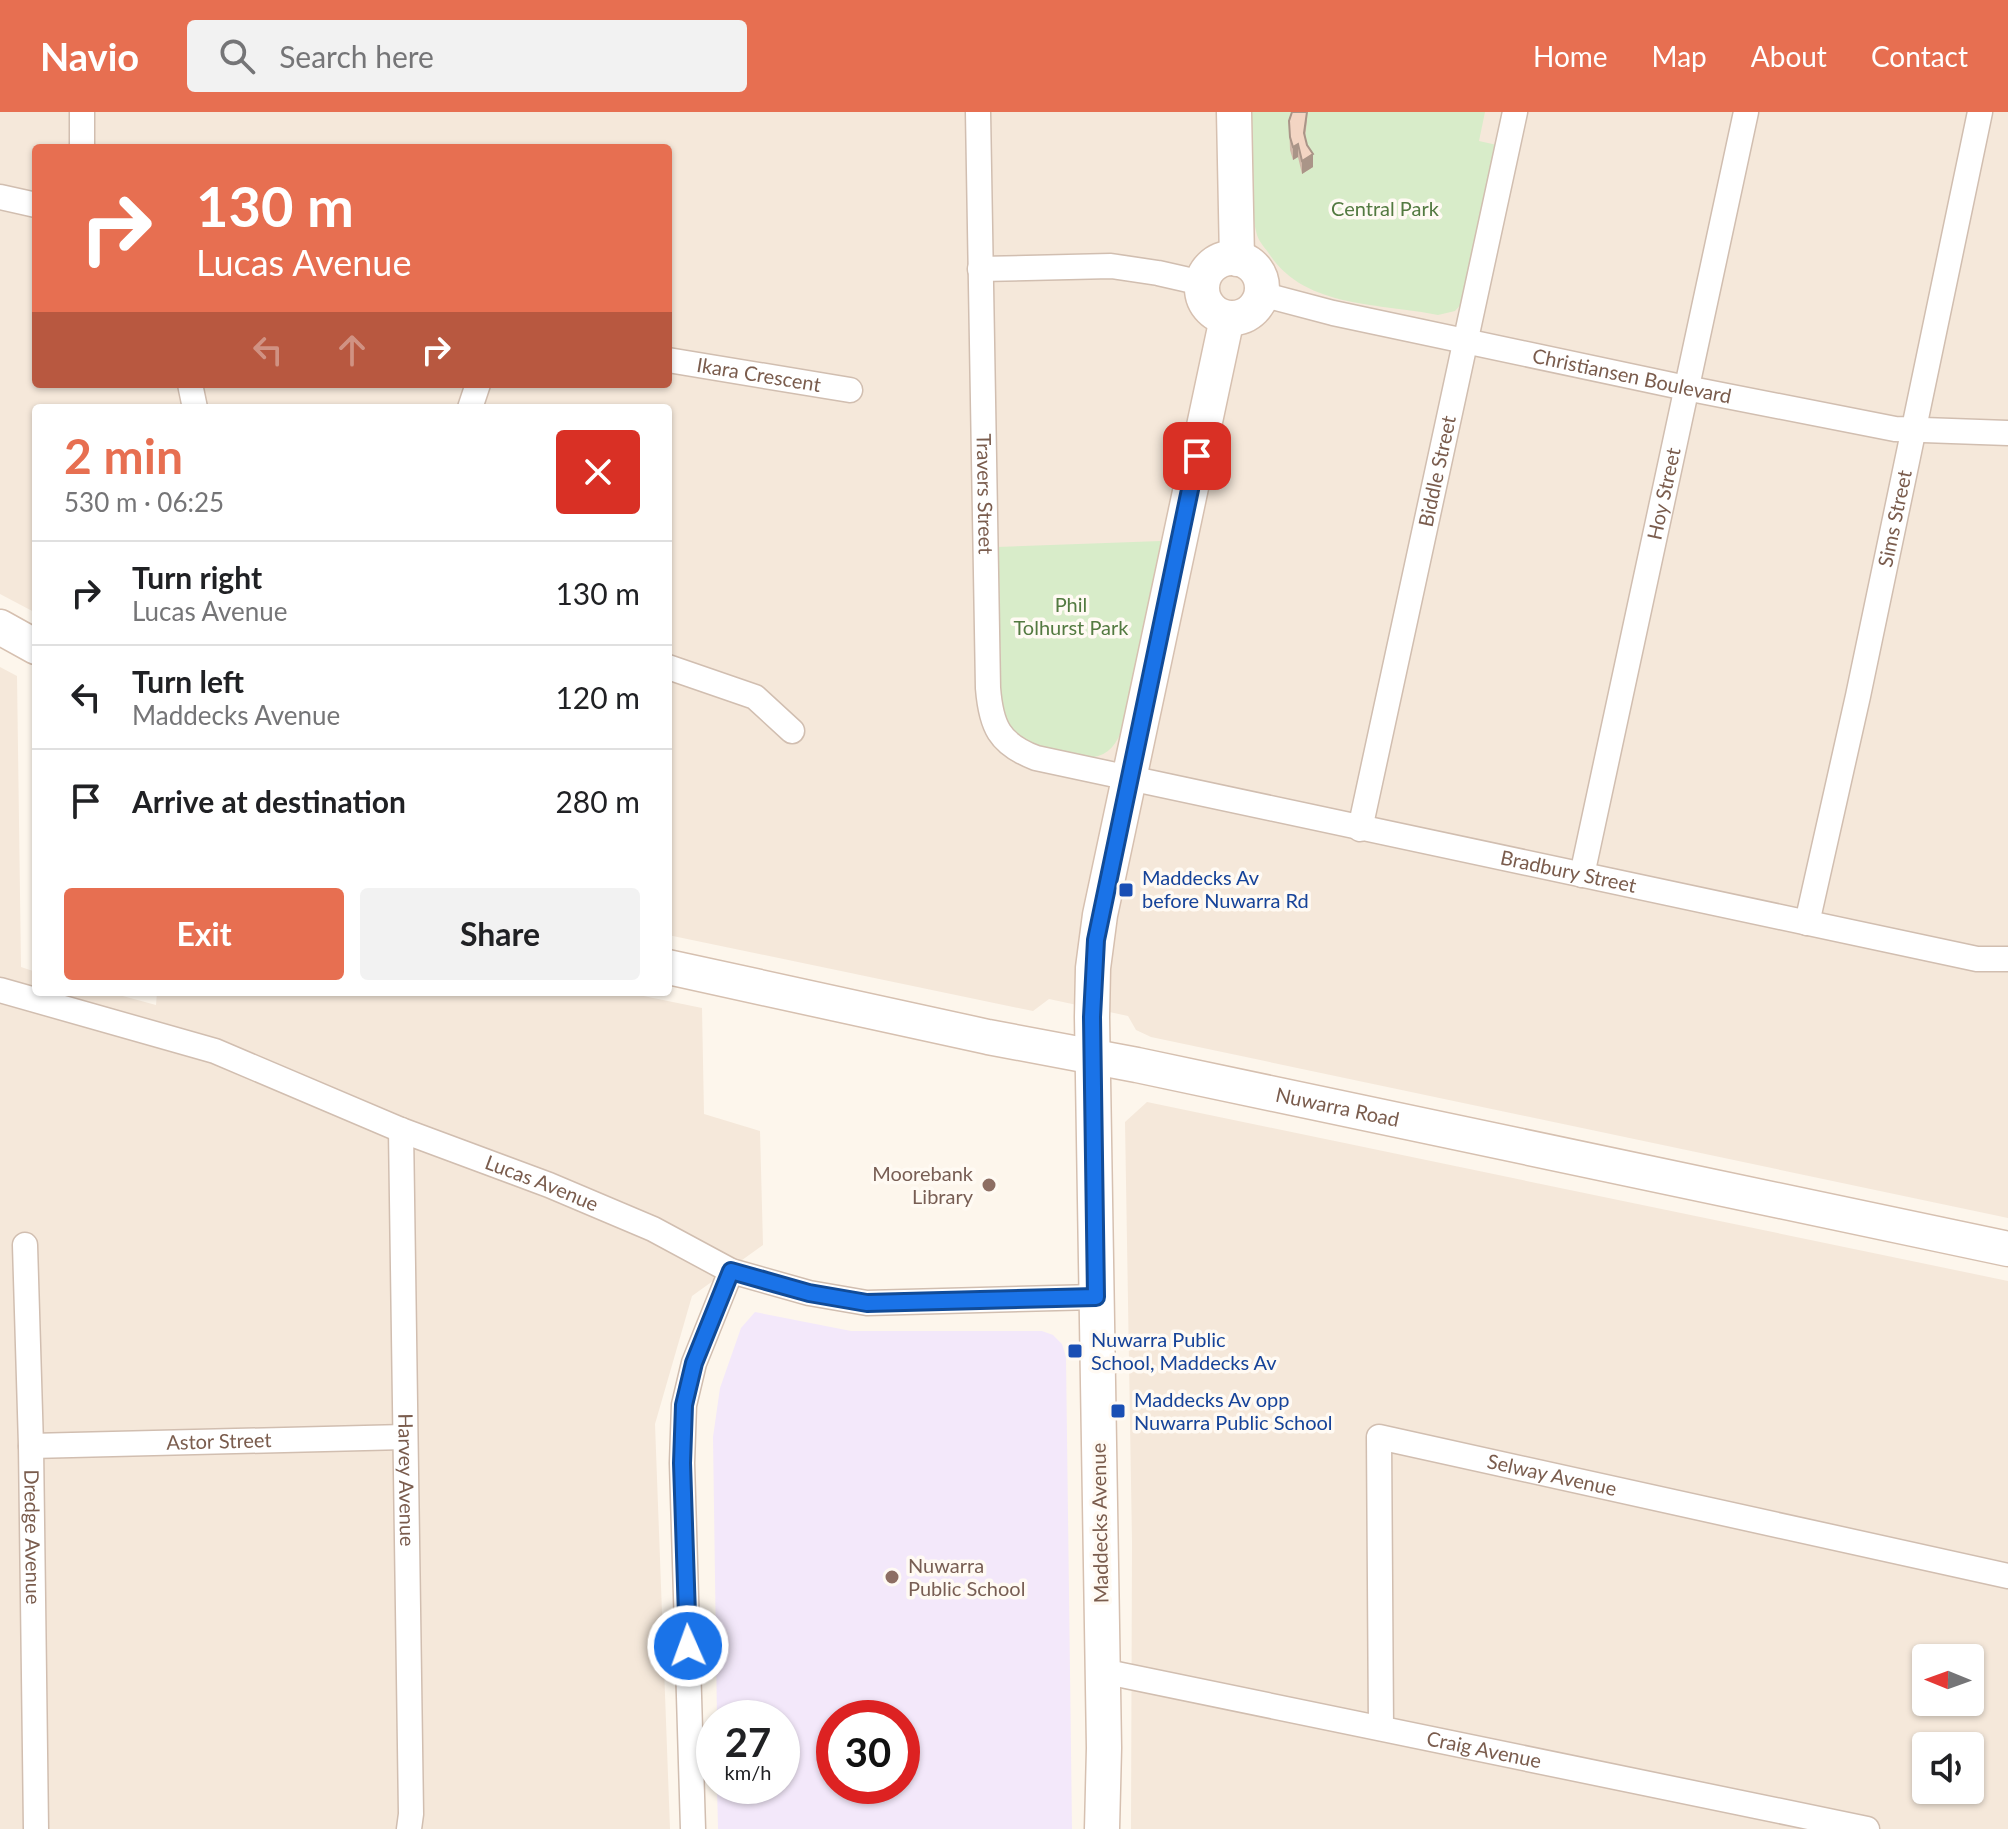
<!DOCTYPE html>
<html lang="en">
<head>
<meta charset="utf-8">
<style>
  body { margin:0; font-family:Lato,sans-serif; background:#f2f2f2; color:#202124; height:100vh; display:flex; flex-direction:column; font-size:30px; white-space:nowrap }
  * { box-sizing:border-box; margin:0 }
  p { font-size:26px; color:#757577 }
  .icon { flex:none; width:44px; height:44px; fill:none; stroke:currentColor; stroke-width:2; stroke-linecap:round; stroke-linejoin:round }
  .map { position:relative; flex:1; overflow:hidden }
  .panel { position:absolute; left:32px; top:292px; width:640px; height:592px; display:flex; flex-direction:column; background:#fff; border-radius:8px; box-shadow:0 2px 6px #0004 }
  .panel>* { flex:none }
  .banner { position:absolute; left:32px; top:32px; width:640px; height:244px; border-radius:8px; box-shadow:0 2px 6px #0004; background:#e76f51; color:#fff; overflow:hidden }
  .needle { width:52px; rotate:271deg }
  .fabs { position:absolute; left:1912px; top:1532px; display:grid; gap:16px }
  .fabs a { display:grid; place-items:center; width:72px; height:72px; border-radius:8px; background:#fff; box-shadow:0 2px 6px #0004; font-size:40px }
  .speed { position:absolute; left:696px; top:1588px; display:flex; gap:16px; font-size:40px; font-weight:700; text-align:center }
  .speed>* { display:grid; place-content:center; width:104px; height:104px; border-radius:50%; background:#fff; box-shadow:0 2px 6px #0004; line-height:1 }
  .speed small { font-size:20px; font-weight:400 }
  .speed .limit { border:12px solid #d22; background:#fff; color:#111 }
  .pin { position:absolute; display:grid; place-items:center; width:68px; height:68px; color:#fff; margin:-34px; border-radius:16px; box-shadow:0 4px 12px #0006 }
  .me { position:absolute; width:88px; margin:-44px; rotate:358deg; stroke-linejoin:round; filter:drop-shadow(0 0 6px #0008) }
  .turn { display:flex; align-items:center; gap:28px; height:168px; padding:0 32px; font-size:36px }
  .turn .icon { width:104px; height:104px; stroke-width:2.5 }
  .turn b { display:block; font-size:56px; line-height:68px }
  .lanes { display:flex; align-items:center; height:76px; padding:0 32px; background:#0003; justify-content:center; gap:40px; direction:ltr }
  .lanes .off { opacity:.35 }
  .round { display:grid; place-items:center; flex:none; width:84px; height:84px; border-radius:8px; background:#f2f2f2 }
  .headline { display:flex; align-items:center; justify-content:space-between; height:136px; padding:0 32px }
  h1 { font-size:48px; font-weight:700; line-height:60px; color:#e76f51 }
  .cta { display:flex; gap:16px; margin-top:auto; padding:16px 32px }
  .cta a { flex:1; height:92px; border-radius:8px; background:#e76f51; color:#fff; font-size:32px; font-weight:700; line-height:92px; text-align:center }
  .cta a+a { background:#f2f2f2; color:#202124 }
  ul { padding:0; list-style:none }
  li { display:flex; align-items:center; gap:24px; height:104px; padding:0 32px; border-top:2px solid #e0e0e0 }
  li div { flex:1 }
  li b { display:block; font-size:30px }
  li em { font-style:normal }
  header { display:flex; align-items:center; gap:48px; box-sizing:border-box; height:112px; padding:0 40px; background:#e76f51; color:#fff }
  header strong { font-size:38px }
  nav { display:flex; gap:44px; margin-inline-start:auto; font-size:28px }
  .search { width:560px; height:72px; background:#f2f2f2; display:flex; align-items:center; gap:20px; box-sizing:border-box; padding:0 28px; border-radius:8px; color:#757577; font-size:30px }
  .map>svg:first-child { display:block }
  .residential { fill:#f5e8da; fill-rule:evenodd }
  .education { fill:#f3e8fa; fill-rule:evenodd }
  .green { fill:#d8ecc9 }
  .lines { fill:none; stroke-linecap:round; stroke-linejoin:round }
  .street-casing { stroke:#d1beb0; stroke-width:27 }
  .secondary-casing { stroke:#d6c0b0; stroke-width:37 }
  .street { stroke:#fff; stroke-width:24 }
  .secondary { stroke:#fff; stroke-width:34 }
  .wall { fill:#d1b7a8 }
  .shaded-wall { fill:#aa9588 }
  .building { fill:#f3d5c3; stroke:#aa9588; stroke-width:2 }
  .route-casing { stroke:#114b97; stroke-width:20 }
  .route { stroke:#1a73e8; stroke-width:14 }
  .transit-dot { fill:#1a4fb4; stroke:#fffaf3; stroke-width:3 }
  .education-dot { fill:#8d6e63; stroke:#fffaf3; stroke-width:3 }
  .labels { text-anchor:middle; stroke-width:7; stroke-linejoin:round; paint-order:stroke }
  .park-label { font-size:20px; fill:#537a41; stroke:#fffaf3 }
  .street-label { font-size:20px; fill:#7a5c4d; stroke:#fffaf3 }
  .transit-label { font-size:20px; fill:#164399; stroke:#fffaf3; text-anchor:start }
  .education-label { font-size:20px; fill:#785e54; stroke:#fffaf3; text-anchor:end }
</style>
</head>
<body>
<header>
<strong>Navio</strong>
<div class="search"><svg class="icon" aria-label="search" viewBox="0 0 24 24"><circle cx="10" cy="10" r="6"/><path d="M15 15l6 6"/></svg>Search here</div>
<nav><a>Home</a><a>Map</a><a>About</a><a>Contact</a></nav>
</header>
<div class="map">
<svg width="2008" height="1717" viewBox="0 0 2008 1717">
  <rect width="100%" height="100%" fill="#fdf6ec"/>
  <g class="residential">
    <path d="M0 0H2008V1106L1151 925 1136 918 1128 904 1049 887 1033 899 668 823V296H36V501L0 482ZM36 36H668V272H36Z"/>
    <polygon points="0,555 17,564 21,855 36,860 36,880 108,880 156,893 157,880 624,880 702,896 704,1002 760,1019 763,1133 692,1184 655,1312 670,1717 0,1717"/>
    <path d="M1147 990 2008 1169V1717H1131L1132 1430 1125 1010ZM1926 1546H1970V1590H1926ZM1926 1634H1970V1678H1926Z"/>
  </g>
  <path class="education" d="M755 1200 851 1219H1042L1053 1223 1062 1232 1066 1245 1072 1717H718L717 1674H782V1606H717L713 1325 720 1276 741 1216ZM834 1606H902V1674H834Z"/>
  <g class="green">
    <path d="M1252 0H1485L1479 29 1497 33 1466 187 1455 199 1438 203C1382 191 1306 197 1270 143 1266 137 1259 130 1257 123 1248 91 1252 34 1252 0Z"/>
    <path d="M1161 429 1121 620C1113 640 1100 648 1079 645 1054 641 1016 631 1006 606 999 590 1001 567 1001 551 999 512 998 473 997 435Z"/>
  </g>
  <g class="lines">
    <g class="street-casing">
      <g id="street">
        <polyline points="82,0 82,36"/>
        <path id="s1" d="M978 0 988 576C991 614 999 632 1036 646L1977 847H2008"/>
        <polyline points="0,85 36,93"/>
        <polyline points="980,157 1111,154 1158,161 1202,171"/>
        <path id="s2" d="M1261 182 1333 201 1686 276 1895 317 2008 321"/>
        <path id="s3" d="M668 248 850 278"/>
        <polyline points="190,272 195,296"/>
        <polyline points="470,296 478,272"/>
        <polyline points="668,555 755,585 792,619"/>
        <path id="s4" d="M1360 717 1515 0"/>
        <path id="s5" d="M1582 763 1746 0"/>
        <path id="s6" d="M1807 811 1858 584 1980 0"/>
        <path id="s7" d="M0 878 215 939 401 1018 549 1073 653 1117 731 1159 809 1181 867 1191 1096 1185"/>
        <path id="s8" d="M401 1018 411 1702 409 1717"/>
        <path id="s9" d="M25 1133 31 1334 36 1717"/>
        <path id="s10" d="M31 1334 405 1325"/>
        <path id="s11" d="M1102 1559 1867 1717"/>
        <path id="s12" d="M1381 1616 1379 1325 2008 1464"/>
        <polyline points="693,1717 682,1351 684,1293 694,1251 731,1159"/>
      </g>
    </g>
    <g class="secondary-casing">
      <g id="secondary">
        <polyline points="1234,0 1237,147"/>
        <circle cx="1232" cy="176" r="30"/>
        <polyline points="0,515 36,535"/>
        <path id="s13" d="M668 855 988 925 1137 953 2008 1137"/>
        <polyline points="1102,1717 1104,1636 1092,905 1093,856 1100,803 1227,206"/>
      </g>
    </g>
    <use href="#street" class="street"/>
    <use href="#secondary" class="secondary"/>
  </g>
  <polygon class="wall" points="1307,8 1305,26 1313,55 1302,62 1298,45 1293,48 1290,38 1289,9"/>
  <g class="shaded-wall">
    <polygon points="1298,32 1298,45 1293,48 1293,35"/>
    <polygon points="1313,42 1313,55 1302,62 1302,49"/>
  </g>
  <polygon class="building" points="1292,0 1307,0 1304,21 1307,33 1313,42 1302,49 1298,32 1293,35 1290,25 1289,9"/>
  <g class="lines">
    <g class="route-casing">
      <polyline id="route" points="688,1534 682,1351 684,1293 694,1251 731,1159 809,1181 867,1191 1096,1185 1092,905 1096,828 1197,344"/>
    </g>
    <use href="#route" class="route"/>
  </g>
  <g class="transit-dot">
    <rect x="1118" y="770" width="16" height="16" rx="4"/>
    <rect x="1067" y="1231" width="16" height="16" rx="4"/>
    <rect x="1110" y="1291" width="16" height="16" rx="4"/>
  </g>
  <g class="education-dot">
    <circle cx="989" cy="1073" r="8"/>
    <circle cx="892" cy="1465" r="8"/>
  </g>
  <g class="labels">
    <g class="park-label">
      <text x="1385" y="104">Central Park</text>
      <text x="1071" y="500">Phil<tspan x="1071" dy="23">Tolhurst Park</tspan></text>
    </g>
    <g class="street-label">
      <text dy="7" stroke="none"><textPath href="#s3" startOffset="92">Ikara Crescent</textPath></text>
      <text dy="7" stroke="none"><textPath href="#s2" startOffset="380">Christiansen Boulevard</textPath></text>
      <text dy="7" stroke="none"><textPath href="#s4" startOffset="366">Biddle Street</textPath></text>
      <text dy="7" stroke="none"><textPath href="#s5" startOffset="390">Hoy Street</textPath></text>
      <text dy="7" stroke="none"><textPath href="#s1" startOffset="382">Travers Street</textPath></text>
      <text dy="7" stroke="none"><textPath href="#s6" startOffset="414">Sims Street</textPath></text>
      <text dy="7" stroke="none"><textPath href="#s1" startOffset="1212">Bradbury Street</textPath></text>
      <text dy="7" stroke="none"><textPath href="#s13" startOffset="684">Nuwarra Road</textPath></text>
      <text dy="7" stroke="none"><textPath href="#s7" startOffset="576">Lucas Avenue</textPath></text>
      <text dy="7" stroke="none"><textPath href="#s10" startOffset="188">Astor Street</textPath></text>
      <text dy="7" stroke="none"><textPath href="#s12" startOffset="468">Selway Avenue</textPath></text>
      <text dy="7" stroke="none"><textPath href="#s8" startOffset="350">Harvey Avenue</textPath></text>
      <text transform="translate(1100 1411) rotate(-91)" y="7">Maddecks Avenue</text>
      <text dy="7" stroke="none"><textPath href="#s9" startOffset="292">Dredge Avenue</textPath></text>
      <text dy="7" stroke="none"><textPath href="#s11" startOffset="390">Craig Avenue</textPath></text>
    </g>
    <g class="transit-label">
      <text x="1142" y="773">Maddecks Av<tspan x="1142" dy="23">before Nuwarra Rd</tspan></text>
      <text x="1091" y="1235">Nuwarra Public<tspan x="1091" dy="23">School, Maddecks Av</tspan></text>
      <text x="1134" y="1295">Maddecks Av opp<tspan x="1134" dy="23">Nuwarra Public School</tspan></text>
    </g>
    <g class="education-label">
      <text x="973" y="1069">Moorebank<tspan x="973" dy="23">Library</tspan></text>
      <text x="908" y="1461" text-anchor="start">Nuwarra<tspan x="908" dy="23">Public School</tspan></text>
    </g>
  </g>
</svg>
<div class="fabs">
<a><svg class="needle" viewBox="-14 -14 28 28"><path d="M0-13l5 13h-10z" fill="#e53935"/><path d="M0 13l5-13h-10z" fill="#757577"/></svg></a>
<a><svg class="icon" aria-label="sound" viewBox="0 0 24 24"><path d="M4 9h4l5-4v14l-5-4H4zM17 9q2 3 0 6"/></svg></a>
</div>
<div class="speed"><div>27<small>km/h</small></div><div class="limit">30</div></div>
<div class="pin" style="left:1197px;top:344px;background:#d93025"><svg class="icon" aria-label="arrive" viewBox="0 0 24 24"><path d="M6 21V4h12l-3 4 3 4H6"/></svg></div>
<svg class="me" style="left:688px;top:1534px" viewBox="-20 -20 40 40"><circle r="17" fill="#1a73e8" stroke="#fff" stroke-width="3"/><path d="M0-11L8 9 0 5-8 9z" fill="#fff"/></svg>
<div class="banner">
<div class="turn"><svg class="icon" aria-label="right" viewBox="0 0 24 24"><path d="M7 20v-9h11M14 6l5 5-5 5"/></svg><div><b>130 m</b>Lucas Avenue</div></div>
<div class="lanes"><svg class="icon off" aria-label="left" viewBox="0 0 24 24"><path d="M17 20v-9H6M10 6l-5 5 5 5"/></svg><svg class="icon off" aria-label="ahead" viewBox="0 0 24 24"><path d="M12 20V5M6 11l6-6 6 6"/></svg><svg class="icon" aria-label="right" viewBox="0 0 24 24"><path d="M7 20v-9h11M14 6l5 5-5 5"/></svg></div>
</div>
<section class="panel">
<div class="headline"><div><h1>2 min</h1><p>530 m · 06:25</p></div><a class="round" style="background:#d93025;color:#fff"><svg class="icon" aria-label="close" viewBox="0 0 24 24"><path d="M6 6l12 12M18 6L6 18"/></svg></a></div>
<ul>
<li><svg class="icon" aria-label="right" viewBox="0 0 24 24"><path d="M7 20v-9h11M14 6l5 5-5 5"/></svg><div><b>Turn right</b><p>Lucas Avenue</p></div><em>130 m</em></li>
<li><svg class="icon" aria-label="left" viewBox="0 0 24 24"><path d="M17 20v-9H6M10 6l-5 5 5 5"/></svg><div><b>Turn left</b><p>Maddecks Avenue</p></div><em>120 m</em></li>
<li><svg class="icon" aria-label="arrive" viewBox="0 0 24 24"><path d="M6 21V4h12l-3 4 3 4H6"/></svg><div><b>Arrive at destination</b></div><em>280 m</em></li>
</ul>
<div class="cta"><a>Exit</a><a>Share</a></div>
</section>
</div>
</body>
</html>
